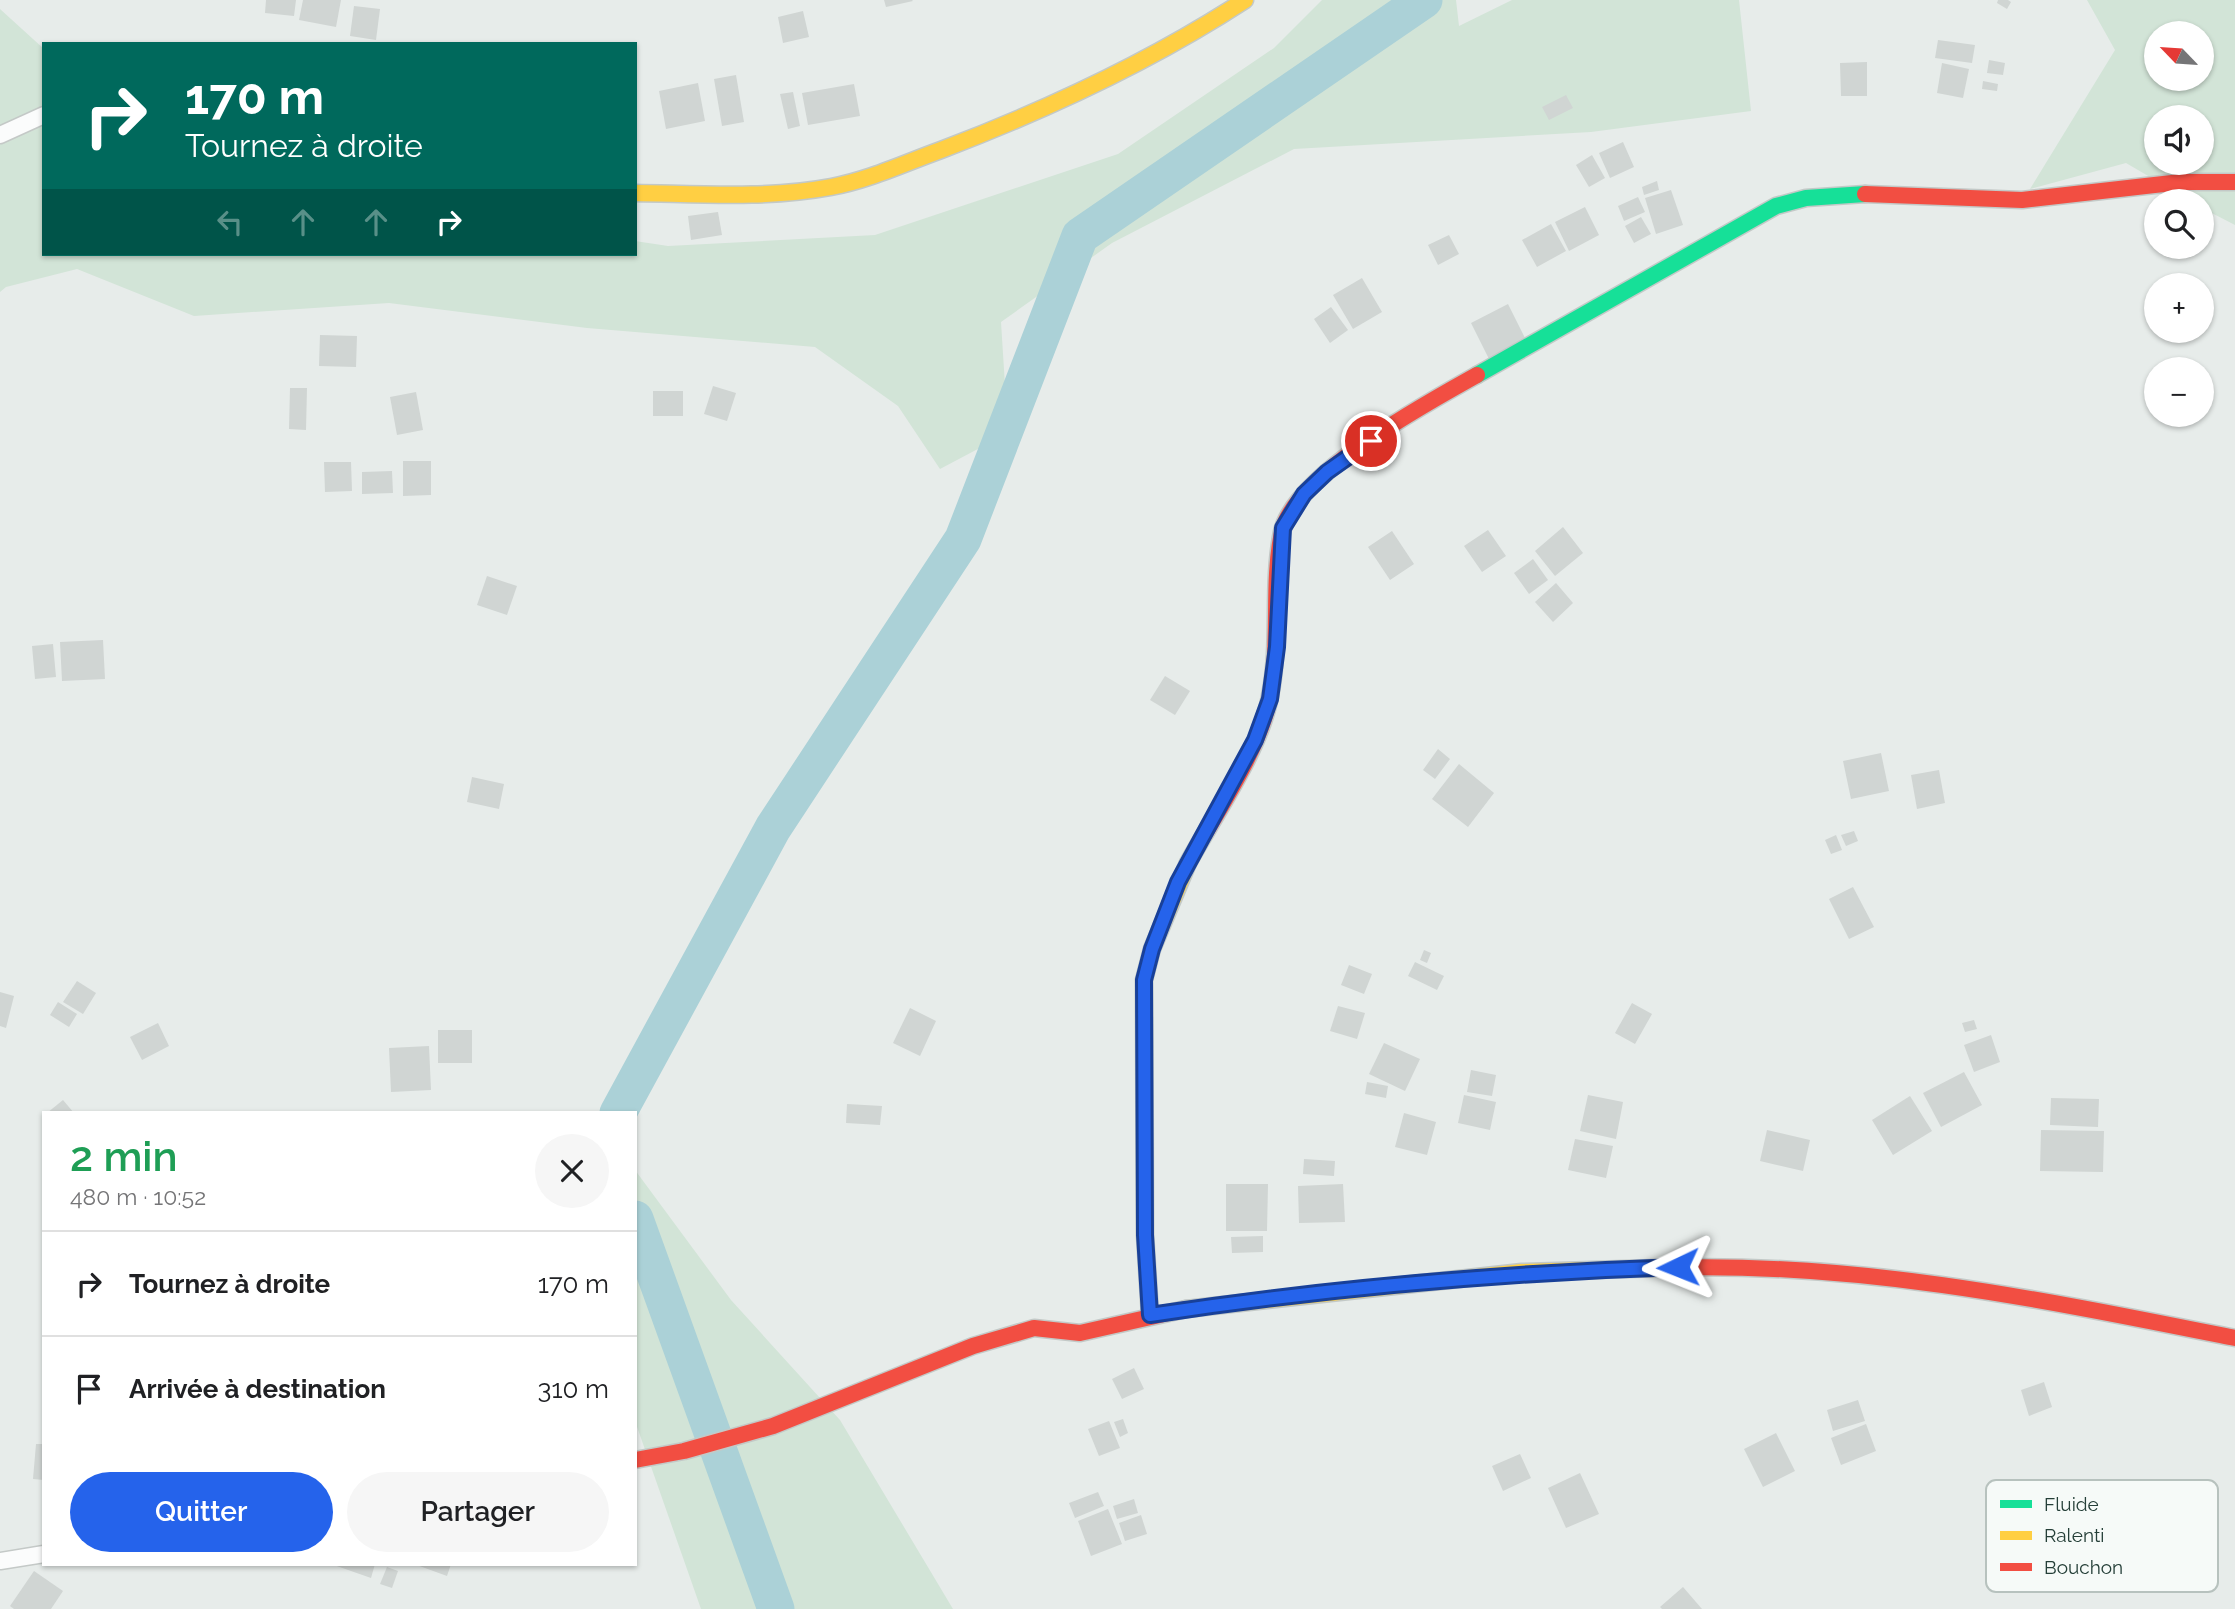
<!DOCTYPE html>
<html lang="fr">
<head>
<meta charset="utf-8">
<style>
  body { margin:0; font-family:Raleway,sans-serif; background:#f6f6f6; color:#202124; height:100vh; display:flex; flex-direction:column; font-size:26px; white-space:nowrap }
  * { box-sizing:border-box; margin:0 }
  p { font-size:23px; color:#757577 }
  .icon { flex:none; width:38px; height:38px; fill:none; stroke:currentColor; stroke-width:2; stroke-linecap:round; stroke-linejoin:round }
  .map { position:relative; flex:1; overflow:hidden }
  .side { position:absolute; left:42px; top:1111px; width:595px; height:455px; display:flex; flex-direction:column; background:#fff; border-radius:0px; box-shadow:0 2px 5px #0004 }
  .side>* { flex:none }
  .guide { position:absolute; left:42px; top:42px; width:595px; height:214px; border-radius:0px; box-shadow:0 2px 5px #0004; background:#00695c; color:#fff; overflow:hidden }
  .needle { width:46px; rotate:295deg }
  .buttons { position:absolute; left:2144px; top:21px; display:grid; gap:14px }
  .buttons a { display:grid; place-items:center; width:70px; height:70px; border-radius:50%; background:#fff; box-shadow:0 2px 5px #0004; font-size:35px }
  .pin { position:absolute; display:grid; place-items:center; width:60px; height:60px; color:#fff; margin:-30px; border:4px solid #fff; border-radius:50%; box-shadow:0 2px 7px #0007 }
  .me { position:absolute; width:77px; margin:-38px; rotate:268deg; stroke-linejoin:round; filter:drop-shadow(0 0 5px #0008) }
  .turn { display:flex; align-items:center; gap:24px; height:147px; padding:0 28px; font-size:32px }
  .turn .icon { width:91px; height:91px; stroke-width:2.5 }
  .turn b { display:block; font-size:49px; line-height:60px }
  .lanes { display:flex; align-items:center; height:66px; padding:0 28px; background:#0003; justify-content:center; gap:35px; direction:ltr }
  .lanes .off { opacity:.35 }
  .round { display:grid; place-items:center; flex:none; width:74px; height:74px; border-radius:37px; background:#f6f6f6 }
  .summary { display:flex; align-items:center; justify-content:space-between; height:119px; padding:0 28px }
  h1 { font-size:42px; font-weight:600; line-height:52px; color:#1e9e55 }
  .button { display:flex; gap:14px; margin-top:auto; padding:14px 28px }
  .button a { flex:1; height:80px; border-radius:42px; background:#2563eb; color:#fff; font-size:28px; font-weight:600; line-height:80px; text-align:center }
  .button a+a { background:#f6f6f6; color:#202124 }
  ul { padding:0; list-style:none }
  li { display:flex; align-items:center; gap:21px; height:105px; padding:0 28px; border-top:2px solid #e0e0e0 }
  li div { flex:1 }
  li b { display:block; font-size:26px }
  li em { font-style:normal }
  .map>svg:first-child { display:block }
  .green { fill:#d2e4d7; fill-rule:evenodd }
  .lines { fill:none; stroke-linecap:round; stroke-linejoin:round }
  .river { stroke:#abd1d7; stroke-width:37 }
  .building { fill:#d0d5d3 }
  .street-casing { stroke:#c4c9c7; stroke-width:19 }
  .fast-casing { stroke:#c3c9c7; stroke-width:19 }
  .slow-casing { stroke:#c3c9c7; stroke-width:19 }
  .jam-casing { stroke:#c3c9c7; stroke-width:19 }
  .street { stroke:#fbfcfc; stroke-width:16 }
  .fast { stroke:#16e098; stroke-width:16 }
  .slow { stroke:#ffcf43; stroke-width:16 }
  .jam { stroke:#f24e42; stroke-width:16 }
  .route-casing { stroke:#184099; stroke-width:18 }
  .route { stroke:#2563eb; stroke-width:12 }
  .key { fill:#f6faf8; stroke:#b7c2be; stroke-width:2 }
  .key-label { font-size:19px; fill:#253f38 }
</style>
</head>
<body>
<div class="map">
<svg width="2235" height="1609" viewBox="0 0 2235 1609">
  <rect width="100%" height="100%" fill="#e7ecea"/>
  <g class="green">
    <polygon points="1322,0 1456,0 1459,26 1512,0 1739,0 1751,111 1591,132 1294,149 1112,243 1001,322 1008,433 940,469 898,406 815,347 587,328 389,303 194,316 77,269 6,287 0,292 0,9 44,49 44,254 635,254 635,241 668,246 875,235 1118,154 1274,48"/>
    <path d="M2087 0H2235V225L2202 208V201H2191L2126 163 2030 189 2115 50ZM2156 33H2202V79H2156ZM2156 117H2202V163H2156Z"/>
    <polygon points="635,1170 731,1300 840,1420 953,1609 701,1609 635,1421"/>
  </g>
  <g class="lines">
    <g class="river">
      <polyline points="618,1113 773,828 963,539 1080,236 1424,0"/>
      <polyline points="635,1219 776,1609"/>
    </g>
  </g>
  <g class="building">
    <polygon points="266,0 296,0 294,16 265,13"/>
    <polygon points="303,0 341,0 336,27 299,20"/>
    <polygon points="884,0 912,0 913,1 886,7"/>
    <polygon points="1998,0 2008,0 2011,2 2007,9 1997,3"/>
    <polygon points="354,6 380,9 376,40 350,36"/>
    <polygon points="803,11 809,37 783,43 778,17"/>
    <polygon points="1938,40 1975,45 1972,63 1935,58"/>
    <polygon points="1989,60 2005,63 2003,75 1987,73"/>
    <polygon points="1867,62 1867,96 1841,96 1840,63"/>
    <polygon points="1942,63 1969,69 1963,98 1937,93"/>
    <polygon points="736,75 744,122 722,126 714,79"/>
    <polygon points="1983,81 1998,84 1997,91 1982,89"/>
    <polygon points="698,83 705,121 666,129 659,91"/>
    <polygon points="854,84 860,116 808,125 802,93"/>
    <polygon points="793,92 800,126 788,129 780,94"/>
    <polygon points="1566,95 1573,108 1549,120 1542,107"/>
    <polygon points="1623,142 1634,167 1610,178 1599,153"/>
    <polygon points="1592,155 1605,178 1589,187 1576,165"/>
    <polygon points="1657,181 1659,190 1644,195 1642,187"/>
    <polygon points="1671,190 1683,225 1656,234 1645,198"/>
    <polygon points="1638,197 1645,212 1624,221 1618,206"/>
    <polygon points="1585,207 1599,235 1569,251 1555,222"/>
    <polygon points="718,212 722,235 691,240 688,216"/>
    <polygon points="1641,217 1651,234 1634,243 1625,226"/>
    <polygon points="1551,224 1566,251 1537,267 1522,240"/>
    <polygon points="1449,235 1459,254 1438,265 1428,245"/>
    <polygon points="1362,278 1382,312 1353,329 1333,295"/>
    <polygon points="1508,304 1527,342 1490,361 1471,323"/>
    <polygon points="1331,307 1348,330 1330,343 1314,319"/>
    <polygon points="320,335 357,336 356,367 319,366"/>
    <polygon points="713,386 736,393 727,421 704,414"/>
    <polygon points="290,388 307,388 306,430 289,429"/>
    <rect x="653" y="391" width="30" height="25"/>
    <polygon points="416,392 423,430 397,435 390,397"/>
    <polygon points="403,461 431,461 431,495 403,496"/>
    <polygon points="324,462 351,462 352,491 325,492"/>
    <polygon points="392,471 393,493 362,494 362,472"/>
    <polygon points="1563,527 1583,553 1555,576 1535,551"/>
    <polygon points="1488,530 1506,556 1482,572 1464,546"/>
    <polygon points="1392,531 1414,564 1390,580 1368,547"/>
    <polygon points="1533,559 1548,580 1529,594 1514,573"/>
    <polygon points="487,576 517,586 507,615 477,605"/>
    <polygon points="1556,583 1573,603 1553,622 1535,602"/>
    <polygon points="103,640 105,679 62,681 60,642"/>
    <polygon points="53,644 56,677 35,679 32,646"/>
    <polygon points="1165,676 1190,691 1175,715 1150,700"/>
    <polygon points="1438,749 1450,759 1435,779 1423,770"/>
    <polygon points="1881,753 1889,791 1851,799 1843,761"/>
    <polygon points="1459,764 1494,793 1468,827 1432,799"/>
    <polygon points="1939,770 1945,803 1917,809 1911,775"/>
    <polygon points="472,777 504,784 499,809 467,802"/>
    <polygon points="1854,831 1858,841 1846,846 1841,835"/>
    <polygon points="1836,835 1842,850 1831,854 1825,840"/>
    <polygon points="1853,887 1874,927 1849,939 1829,899"/>
    <polygon points="1424,950 1431,953 1427,963 1420,960"/>
    <polygon points="1415,962 1444,976 1437,990 1408,976"/>
    <polygon points="1349,965 1372,974 1364,994 1341,985"/>
    <polygon points="77,981 96,993 83,1014 63,1002"/>
    <polygon points="0,992 14,996 6,1028 0,1026"/>
    <polygon points="58,1002 77,1014 69,1027 50,1015"/>
    <polygon points="1632,1003 1652,1014 1635,1044 1615,1033"/>
    <polygon points="1338,1006 1365,1013 1357,1039 1330,1031"/>
    <polygon points="910,1008 936,1021 920,1056 893,1043"/>
    <polygon points="1974,1020 1977,1029 1965,1032 1962,1023"/>
    <polygon points="158,1023 169,1046 142,1060 130,1037"/>
    <rect x="438" y="1030" width="34" height="33"/>
    <polygon points="1991,1035 2000,1062 1974,1072 1964,1045"/>
    <polygon points="1384,1043 1420,1059 1405,1091 1369,1074"/>
    <polygon points="429,1046 431,1090 391,1092 389,1048"/>
    <polygon points="1471,1070 1496,1075 1492,1096 1467,1092"/>
    <polygon points="1964,1072 1982,1105 1941,1127 1923,1093"/>
    <polygon points="1367,1082 1388,1086 1386,1098 1365,1094"/>
    <polygon points="1464,1095 1496,1102 1490,1130 1458,1123"/>
    <polygon points="1588,1095 1623,1102 1616,1139 1580,1131"/>
    <polygon points="1910,1096 1932,1131 1893,1155 1872,1120"/>
    <polygon points="2051,1098 2099,1099 2098,1127 2050,1125"/>
    <polygon points="63,1100 74,1113 47,1113"/>
    <polygon points="847,1104 882,1106 880,1125 846,1123"/>
    <polygon points="1404,1113 1436,1122 1427,1155 1395,1147"/>
    <polygon points="1767,1130 1810,1140 1803,1171 1760,1161"/>
    <polygon points="2041,1130 2104,1131 2103,1172 2040,1171"/>
    <polygon points="1575,1139 1613,1146 1606,1178 1568,1170"/>
    <polygon points="1304,1159 1335,1161 1334,1176 1303,1174"/>
    <polygon points="1226,1184 1268,1184 1267,1231 1226,1231"/>
    <polygon points="1343,1184 1345,1222 1299,1223 1298,1186"/>
    <polygon points="1263,1236 1263,1252 1232,1253 1231,1237"/>
    <polygon points="1134,1368 1144,1389 1122,1399 1112,1379"/>
    <polygon points="2044,1382 2052,1407 2029,1416 2021,1390"/>
    <polygon points="1858,1400 1865,1421 1833,1431 1827,1410"/>
    <polygon points="1123,1419 1128,1433 1120,1437 1114,1422"/>
    <polygon points="1109,1421 1120,1448 1099,1456 1088,1429"/>
    <polygon points="1866,1424 1876,1451 1841,1465 1831,1438"/>
    <polygon points="1776,1433 1795,1471 1763,1487 1744,1449"/>
    <polygon points="36,1444 44,1444 44,1480 33,1479"/>
    <polygon points="1520,1454 1531,1478 1503,1491 1492,1466"/>
    <polygon points="1580,1473 1599,1514 1566,1528 1548,1488"/>
    <polygon points="1098,1492 1104,1506 1075,1518 1069,1503"/>
    <polygon points="1134,1499 1138,1513 1117,1519 1113,1506"/>
    <polygon points="1108,1509 1122,1544 1091,1556 1078,1521"/>
    <polygon points="1141,1515 1147,1534 1125,1541 1119,1523"/>
    <polygon points="331,1564 375,1564 371,1578"/>
    <polygon points="414,1564 451,1564 447,1576"/>
    <polygon points="387,1567 398,1571 392,1588 380,1584"/>
    <polygon points="34,1571 63,1591 51,1609 14,1609 10,1606"/>
    <polygon points="1683,1587 1702,1609 1662,1609 1660,1607"/>
  </g>
  <g class="lines">
    <g class="street-casing">
      <g id="street">
        <polyline points="0,135 44,115"/>
        <polyline points="0,1561 44,1554"/>
      </g>
    </g>
    <g class="fast-casing">
      <polyline id="fast" points="1477,375 1776,206 1806,198 1865,194"/>
    </g>
    <g class="slow-casing">
      <g id="slow">
        <path d="M635 193C700 194 766 199 831 187 869 180 905 163 941 150 1046 110 1150 62 1245 0"/>
        <polyline points="1186,1309 1522,1272 1660,1268"/>
        <polyline points="1150,1315 1145,1235 1144,980 1152,949 1188,863"/>
      </g>
    </g>
    <g class="jam-casing">
      <g id="jam">
        <polyline points="1865,194 2022,200 2181,182 2235,182"/>
        <path d="M1188 863C1214 816 1261 748 1270 696 1281 642 1271 586 1282 532 1294 475 1427 403 1477 375"/>
        <path d="M1660 1268C1856 1261 2045 1300 2235 1338"/>
        <polyline points="635,1460 684,1451 773,1426 973,1346 1034,1328 1080,1333 1186,1309"/>
      </g>
    </g>
    <use href="#street" class="street"/>
    <use href="#fast" class="fast"/>
    <use href="#slow" class="slow"/>
    <use href="#jam" class="jam"/>
  </g>
  <g class="lines">
    <g class="route-casing">
      <path id="route" d="M1371 441 1327 472 1304 494 1283 528 1277 647 1270 699 1255 740 1178 882 1152 949 1144 980 1145 1235 1150 1315C1327 1288 1500 1273 1678 1267"/>
    </g>
    <use href="#route" class="route"/>
  </g>
  <rect x="1986" y="1480" width="232" height="112" rx="10" class="key"/>
  <rect x="2000" y="1500" width="32" height="8" fill="#16e098"/>
  <rect x="2000" y="1531" width="32" height="9" fill="#ffcf43"/>
  <rect x="2000" y="1563" width="32" height="8" fill="#f24e42"/>
  <g class="key-label">
    <text x="2044" y="1511">Fluide</text>
    <text x="2044" y="1542">Ralenti</text>
    <text x="2044" y="1574">Bouchon</text>
  </g>
</svg>
<div class="buttons">
<a><svg class="needle" viewBox="-14 -14 28 28"><path d="M0-13l5 13h-10z" fill="#e53935"/><path d="M0 13l5-13h-10z" fill="#757577"/></svg></a>
<a><svg class="icon" aria-label="sound" viewBox="0 0 24 24"><path d="M4 9h4l5-4v14l-5-4H4zM17 9q2 3 0 6"/></svg></a>
<a><svg class="icon" aria-label="search" viewBox="0 0 24 24"><circle cx="10" cy="10" r="6"/><path d="M15 15l6 6"/></svg></a>
<a>+</a>
<a>−</a>
</div>
<div class="pin" style="left:1371px;top:441px;background:#d93025"><svg class="icon" aria-label="arrive" viewBox="0 0 24 24"><path d="M6 21V4h12l-3 4 3 4H6"/></svg></div>
<svg class="me" style="left:1678px;top:1267px" viewBox="-20 -20 40 40"><path d="M0-17L14 15 0 8-14 15z" fill="#2563eb" stroke="#fff" stroke-width="4"/></svg>
<div class="guide">
<div class="turn"><svg class="icon" aria-label="right" viewBox="0 0 24 24"><path d="M7 20v-9h11M14 6l5 5-5 5"/></svg><div><b>170 m</b>Tournez à droite</div></div>
<div class="lanes"><svg class="icon off" aria-label="left" viewBox="0 0 24 24"><path d="M17 20v-9H6M10 6l-5 5 5 5"/></svg><svg class="icon off" aria-label="ahead" viewBox="0 0 24 24"><path d="M12 20V5M6 11l6-6 6 6"/></svg><svg class="icon off" aria-label="ahead" viewBox="0 0 24 24"><path d="M12 20V5M6 11l6-6 6 6"/></svg><svg class="icon" aria-label="right" viewBox="0 0 24 24"><path d="M7 20v-9h11M14 6l5 5-5 5"/></svg></div>
</div>
<section class="side">
<div class="summary"><div><h1>2 min</h1><p>480 m · 10:52</p></div><a class="round"><svg class="icon" aria-label="close" viewBox="0 0 24 24"><path d="M6 6l12 12M18 6L6 18"/></svg></a></div>
<ul>
<li><svg class="icon" aria-label="right" viewBox="0 0 24 24"><path d="M7 20v-9h11M14 6l5 5-5 5"/></svg><div><b>Tournez à droite</b></div><em>170 m</em></li>
<li><svg class="icon" aria-label="arrive" viewBox="0 0 24 24"><path d="M6 21V4h12l-3 4 3 4H6"/></svg><div><b>Arrivée à destination</b></div><em>310 m</em></li>
</ul>
<div class="button"><a>Quitter</a><a>Partager</a></div>
</section>
</div>
</body>
</html>
